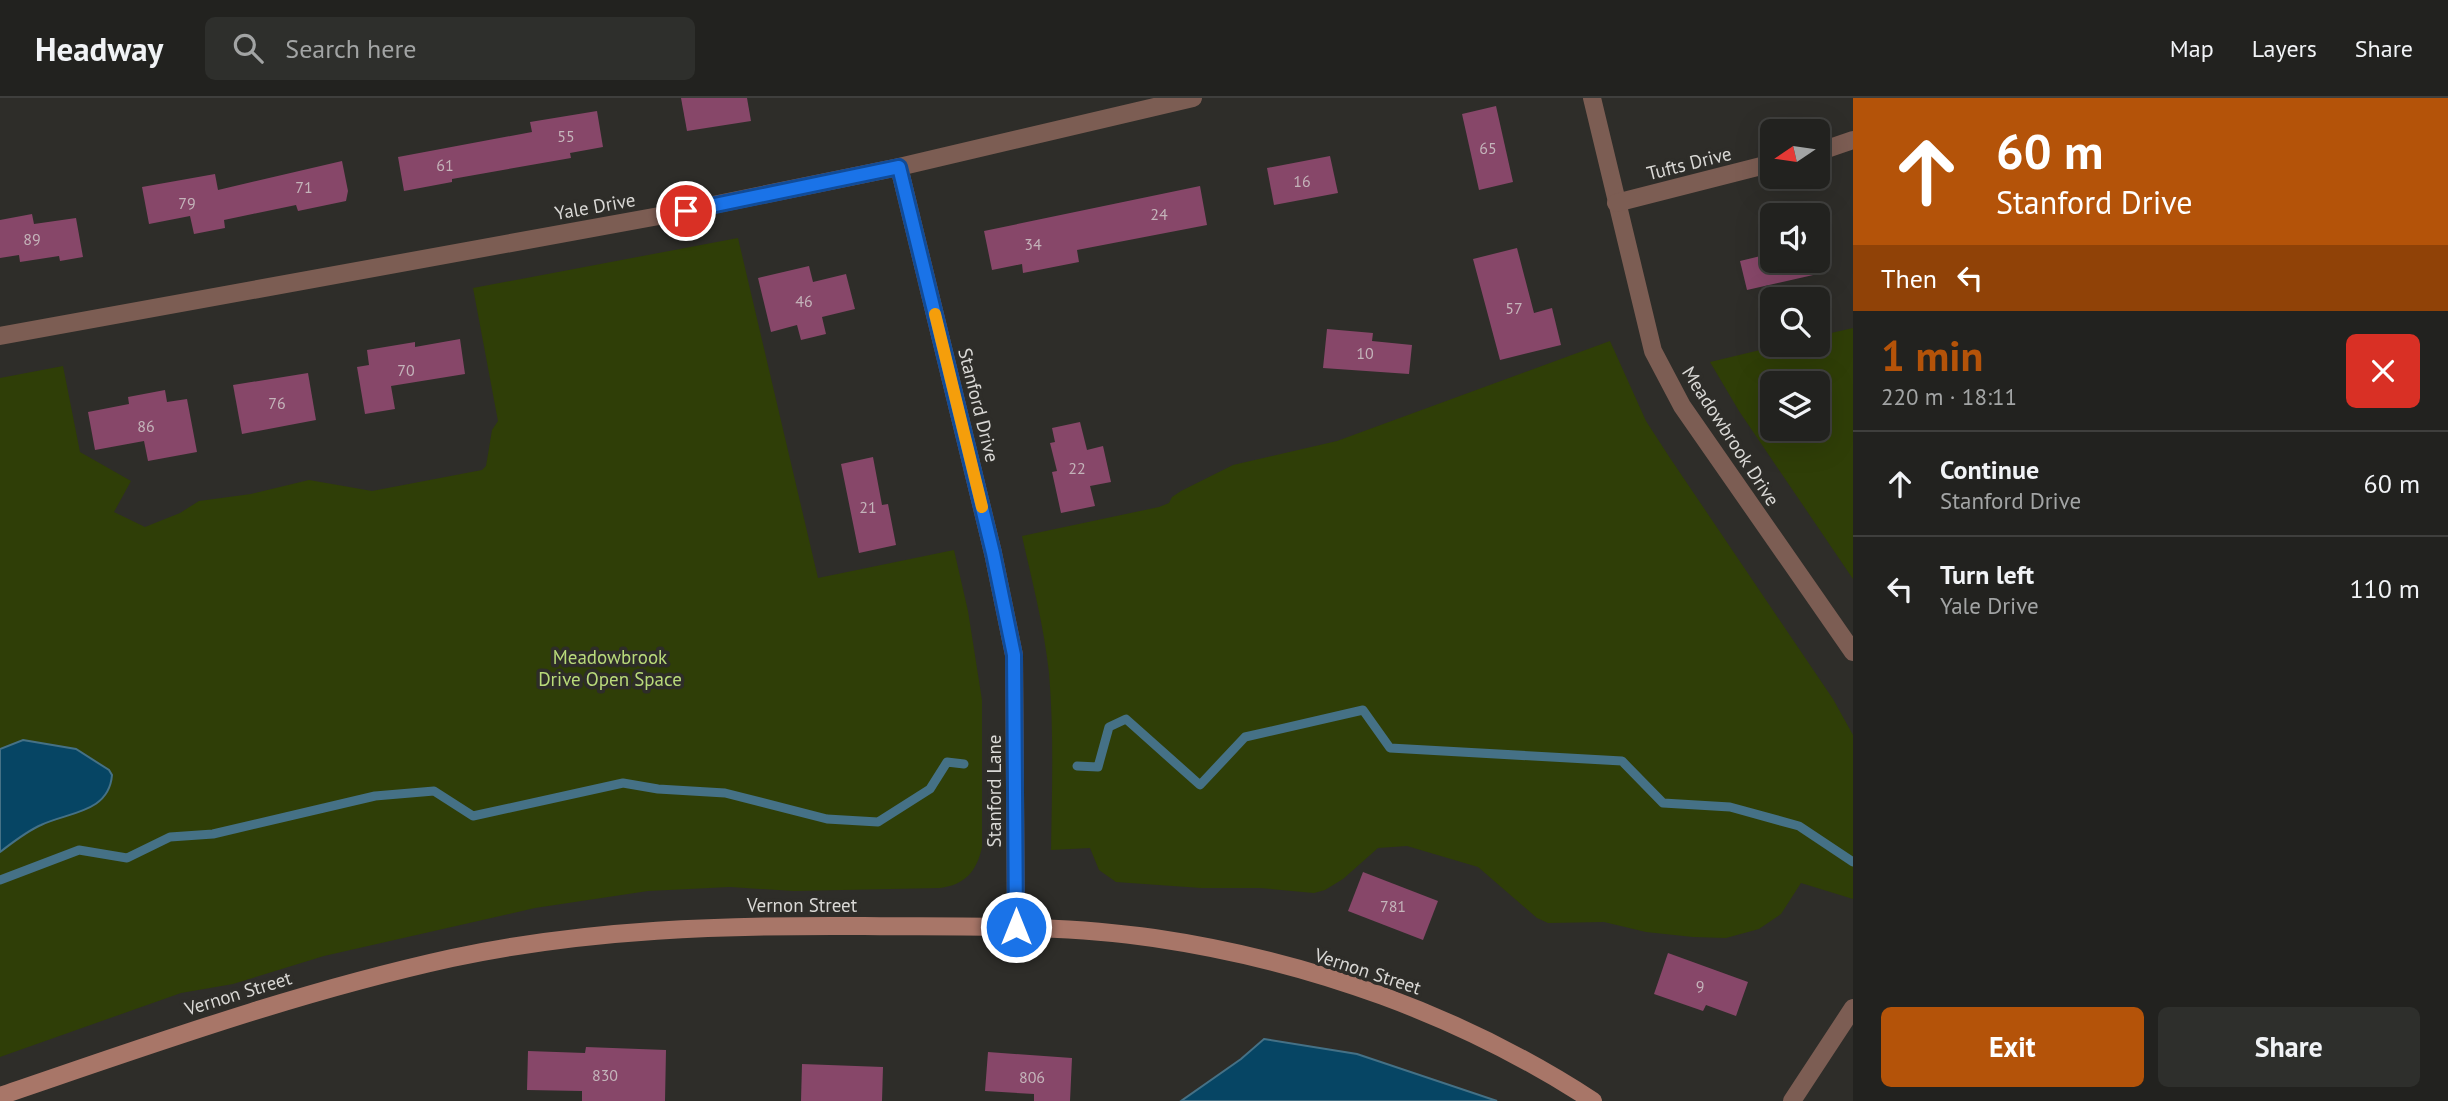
<!DOCTYPE html>
<html lang="en">
<head>
<meta charset="utf-8">
<style>
  body { margin:0; font-family:"PT Sans",sans-serif; background:#2e2f2c; color:#f1f3f6; height:100vh; display:flex; flex-direction:column; font-size:26px; white-space:nowrap }
  * { box-sizing:border-box; margin:0 }
  p { font-size:23px; color:#a2a4a4 }
  .icon { flex:none; width:38px; height:38px; fill:none; stroke:currentColor; stroke-width:2; stroke-linecap:round; stroke-linejoin:round }
  .map { position:relative; flex:1; overflow:hidden }
  .panel { display:flex; flex-direction:column; background:#22221f; width:595px }
  .panel>* { flex:none }
  .top-card { background:#b45309; color:#fff; overflow:hidden }
  .needle { width:46px; rotate:257deg }
  .controls { position:absolute; left:1760px; top:21px; display:grid; gap:14px }
  .controls a { display:grid; place-items:center; width:70px; height:70px; border-radius:10px; background:#22221f; box-shadow:0 7px 28px #0002,0 0 0 2px #3f3f3d; font-size:35px }
  .pin { position:absolute; display:grid; place-items:center; width:60px; height:60px; color:#fff; margin:-30px; border:4px solid #fff; border-radius:50%; box-shadow:0 2px 7px #0007 }
  .me { position:absolute; width:77px; margin:-38px; rotate:0deg; stroke-linejoin:round; filter:drop-shadow(0 0 5px #0008) }
  .turn { display:flex; align-items:center; gap:24px; height:147px; padding:0 28px; font-size:32px }
  .turn .icon { width:91px; height:91px; stroke-width:2.5 }
  .turn b { display:block; font-size:49px; line-height:60px }
  .then { display:flex; align-items:center; height:66px; padding:0 28px; background:#0003; gap:14px; font-size:26px }
  .round { display:grid; place-items:center; flex:none; width:74px; height:74px; border-radius:10px; background:#2e2f2c }
  .summary { display:flex; align-items:center; justify-content:space-between; height:119px; padding:0 28px }
  h1 { font-size:42px; font-weight:800; line-height:52px; color:#b45309 }
  .primary-button { display:flex; gap:14px; margin-top:auto; padding:14px 28px }
  .primary-button a { flex:1; height:80px; border-radius:10px; background:#b45309; color:#fff; font-size:28px; font-weight:800; line-height:80px; text-align:center }
  .primary-button a+a { background:#2e2f2c; color:#f1f3f6 }
  ul { padding:0; list-style:none }
  li { display:flex; align-items:center; gap:21px; height:105px; padding:0 28px; border-top:2px solid #3f3f3d }
  li div { flex:1 }
  li b { display:block; font-size:26px }
  li em { font-style:normal }
  header { display:flex; align-items:center; gap:42px; box-sizing:border-box; height:98px; padding:0 35px; background:#22221f; border-bottom:2px solid #3f3f3d }
  header strong { font-size:33px }
  nav { display:flex; gap:38px; margin-inline-start:auto; font-size:24px }
  .search { width:490px; height:63px; background:#2e2f2c; display:flex; align-items:center; gap:18px; box-sizing:border-box; padding:0 24px; border-radius:10px; color:#a2a4a4; font-size:26px }
  main { display:flex; flex:1; min-height:0 }
  .map>svg:first-child { display:block }
  .green { fill:#2f3e07; fill-rule:evenodd }
  .water { fill:#064564; stroke:#457186; stroke-width:2 }
  .lines { fill:none; stroke-linecap:round; stroke-linejoin:round }
  .stream { stroke:#457186; stroke-width:9 }
  .building { fill:#874769 }
  .street { stroke:#7c5d53; stroke-width:18 }
  .secondary { stroke:#a87668; stroke-width:18 }
  .route-casing { stroke:#114b97; stroke-width:18 }
  .route { stroke:#1a73e8; stroke-width:12 }
  .slow { stroke:#f59e0b; stroke-width:12 }
  .labels { text-anchor:middle; stroke-width:7; stroke-linejoin:round; paint-order:stroke }
  .number-label { font-size:16px; fill:#c4b4ba }
  .street-label { font-size:19px; fill:#d9d8d5; stroke:#2e2d29 }
  .park-label { font-size:19px; fill:#b9da7a; stroke:#2e2d29 }
</style>
</head>
<body>
<header>
<strong>Headway</strong>
<div class="search"><svg class="icon" aria-label="search" viewBox="0 0 24 24"><circle cx="10" cy="10" r="6"/><path d="M15 15l6 6"/></svg>Search here</div>
<nav><a>Map</a><a>Layers</a><a>Share</a></nav>
</header>
<main>
<div class="map">
<svg width="1853" height="1003" viewBox="0 0 1853 1003">
  <rect width="100%" height="100%" fill="#2e2d29"/>
  <g class="green">
    <path d="M738 140 818 480 954 452 968 513 982 602V749C977 773 965 787 940 790L794 793 730 789 648 793 535 810 324 858 233 886 181 895 0 959V280L63 268 80 354 131 383 114 414 145 429 180 415 199 403 251 396 309 382 372 393 482 372 486 368 492 332 498 323 473 190Z"/>
    <path d="M1853 230V481L1739 313 1710 264 1781 247H1818V238ZM1818 285V331H1773V285Z"/>
    <path d="M1610 243 1646 323 1670 360 1833 601 1853 637V801L1801 785 1781 816 1759 831 1726 840 1693 839 1646 834 1604 824 1548 825 1537 820 1478 769 1407 748 1378 750 1343 781 1325 792 1314 795 1260 790H1201L1116 784 1099 772 1090 750 1051 752C1052 693 1054 634 1049 575 1044 528 1032 483 1022 438L1159 409 1169 405 1172 399 1181 393 1233 367 1337 343Z"/>
  </g>
  <g class="water">
    <path d="M23 642 76 651 109 672 112 677C109 715 68 714 41 727 27 733 12 745 0 754V651Z"/>
    <polygon points="1264,941 1357,956 1497,1003 1181,1003 1241,961"/>
  </g>
  <g class="lines">
    <g class="stream">
      <polyline points="1077,668 1098,669 1109,629 1126,621 1200,687 1245,639 1363,612 1390,650 1622,663 1663,705 1730,709 1799,728 1853,764"/>
      <polyline points="0,782 79,752 127,760 170,739 213,736 375,698 434,693 473,718 623,685 658,691 725,695 827,721 878,724 930,691 947,664 964,666"/>
    </g>
  </g>
  <g class="building">
    <polygon points="681,0 747,0 751,23 687,33"/>
    <polygon points="1496,8 1513,84 1479,92 1462,16"/>
    <polygon points="597,13 603,49 570,55 571,60 452,81 452,84 404,93 398,59 532,34 530,24"/>
    <polygon points="1330,58 1338,95 1274,107 1267,70"/>
    <polygon points="342,63 348,93 346,103 298,113 296,107 224,122 225,130 194,136 190,118 149,126 142,89 215,76 218,92"/>
    <polygon points="1200,88 1207,127 1077,152 1079,164 1023,175 1022,166 992,172 984,133"/>
    <polygon points="32,116 34,126 76,120 83,159 60,163 59,158 20,164 19,157 0,160 0,122"/>
    <polygon points="1517,150 1534,215 1552,210 1561,247 1500,262 1473,161"/>
    <polygon points="1773,155 1773,163 1818,163 1818,158 1822,175 1747,192 1740,163"/>
    <polygon points="809,168 813,184 846,176 855,211 822,219 826,236 801,242 797,227 771,234 758,180"/>
    <polygon points="1327,231 1373,235 1372,243 1412,247 1409,276 1323,270"/>
    <polygon points="460,241 465,276 391,288 395,311 365,316 357,269 369,267 367,252 415,244 415,249"/>
    <polygon points="308,275 316,322 242,336 233,287"/>
    <polygon points="165,292 167,304 187,301 197,354 148,363 144,343 95,352 88,314 129,306 128,299"/>
    <polygon points="1080,324 1087,352 1103,348 1111,384 1090,388 1095,408 1061,415 1052,374 1057,373 1050,345 1055,344 1052,330"/>
    <polygon points="873,359 882,407 888,406 896,447 859,455 841,366"/>
    <polygon points="1363,774 1438,803 1423,842 1348,813"/>
    <polygon points="1668,855 1748,884 1736,918 1706,907 1703,913 1654,896"/>
    <polygon points="586,949 666,952 665,1003 582,1003 582,993 527,992 528,953 585,955"/>
    <polygon points="988,954 1072,960 1070,1003 1034,1003 1034,996 985,993"/>
    <polygon points="802,966 883,969 882,1003 801,1003"/>
  </g>
  <g class="lines">
    <g class="street">
      <polyline points="1592,0 1653,253 1682,308 1853,554"/>
      <polyline points="1818,54 1853,42"/>
      <polyline points="899,69 993,455 1014,557 1016,829"/>
      <polyline points="1616,105 1773,65"/>
      <polyline points="0,238 659,118 899,69 1193,0"/>
      <polyline points="1792,1003 1853,910"/>
    </g>
    <path class="secondary" d="M0 998C150 947 297 894 452 860 588 831 725 827 864 828 960 829 1058 826 1154 840 1310 863 1461 917 1593 1003"/>
  </g>
  <g class="lines">
    <g class="route-casing">
      <polyline id="route" points="686,113 899,69 993,455 1014,557 1016,829"/>
    </g>
    <use href="#route" class="route"/>
    <polyline class="slow" points="935,216 982,409"/>
  </g>
  <g class="labels">
    <g class="number-label">
      <text x="566" y="44">55</text>
      <text x="1488" y="56">65</text>
      <text x="445" y="73">61</text>
      <text x="1302" y="89">16</text>
      <text x="304" y="95">71</text>
      <text x="187" y="111">79</text>
      <text x="1159" y="122">24</text>
      <text x="32" y="147">89</text>
      <text x="1033" y="152">34</text>
      <text x="804" y="209">46</text>
      <text x="1514" y="216">57</text>
      <text x="1365" y="261">10</text>
      <text x="406" y="278">70</text>
      <text x="277" y="311">76</text>
      <text x="146" y="334">86</text>
      <text x="1077" y="376">22</text>
      <text x="868" y="415">21</text>
      <text x="1393" y="814">781</text>
      <text x="1700" y="894">9</text>
      <text x="605" y="983">830</text>
      <text x="1032" y="985">806</text>
    </g>
    <g class="street-label">
      <text transform="translate(1689 65) rotate(-14)" y="7">Tufts Drive</text>
      <text transform="translate(595 108) rotate(-10)" y="7">Yale Drive</text>
      <text transform="translate(979 307) rotate(76)" y="7">Stanford Drive</text>
      <text transform="translate(1731 338) rotate(57)" y="7">Meadowbrook Drive</text>
      <text transform="translate(994 693) rotate(-90)" y="7">Stanford Lane</text>
      <text x="802" y="814">Vernon Street</text>
      <text transform="translate(1368 873) rotate(18)" y="7">Vernon Street</text>
      <text transform="translate(238 895) rotate(-17)" y="7">Vernon Street</text>
    </g>
    <g class="park-label">
      <text x="610" y="566">Meadowbrook<tspan x="610" dy="22">Drive Open Space</tspan></text>
    </g>
  </g>
</svg>
<div class="controls">
<a><svg class="needle" viewBox="-14 -14 28 28"><path d="M0-13l5 13h-10z" fill="#e53935"/><path d="M0 13l5-13h-10z" fill="#a2a4a4"/></svg></a>
<a><svg class="icon" aria-label="sound" viewBox="0 0 24 24"><path d="M4 9h4l5-4v14l-5-4H4zM17 9q2 3 0 6"/></svg></a>
<a><svg class="icon" aria-label="search" viewBox="0 0 24 24"><circle cx="10" cy="10" r="6"/><path d="M15 15l6 6"/></svg></a>
<a><svg class="icon" aria-label="layers" viewBox="0 0 24 24"><path d="M12 4l9 5-9 5-9-5zM3 14l9 5 9-5"/></svg></a>
</div>
<div class="pin" style="left:686px;top:113px;background:#d93025"><svg class="icon" aria-label="arrive" viewBox="0 0 24 24"><path d="M6 21V4h12l-3 4 3 4H6"/></svg></div>
<svg class="me" style="left:1016px;top:829px" viewBox="-20 -20 40 40"><circle r="17" fill="#1a73e8" stroke="#fff" stroke-width="3"/><path d="M0-11L8 9 0 5-8 9z" fill="#fff"/></svg>
</div>
<section class="panel">
<div class="top-card">
<div class="turn"><svg class="icon" aria-label="ahead" viewBox="0 0 24 24"><path d="M12 20V5M6 11l6-6 6 6"/></svg><div><b>60 m</b>Stanford Drive</div></div>
<div class="then">Then<svg class="icon" aria-label="left" viewBox="0 0 24 24"><path d="M17 20v-9H6M10 6l-5 5 5 5"/></svg></div>
</div>
<div class="summary"><div><h1>1 min</h1><p>220 m · 18:11</p></div><a class="round" style="background:#d93025;color:#fff"><svg class="icon" aria-label="close" viewBox="0 0 24 24"><path d="M6 6l12 12M18 6L6 18"/></svg></a></div>
<ul>
<li><svg class="icon" aria-label="ahead" viewBox="0 0 24 24"><path d="M12 20V5M6 11l6-6 6 6"/></svg><div><b>Continue</b><p>Stanford Drive</p></div><em>60 m</em></li>
<li><svg class="icon" aria-label="left" viewBox="0 0 24 24"><path d="M17 20v-9H6M10 6l-5 5 5 5"/></svg><div><b>Turn left</b><p>Yale Drive</p></div><em>110 m</em></li>
</ul>
<div class="primary-button"><a>Exit</a><a>Share</a></div>
</section>
</main>
</body>
</html>
